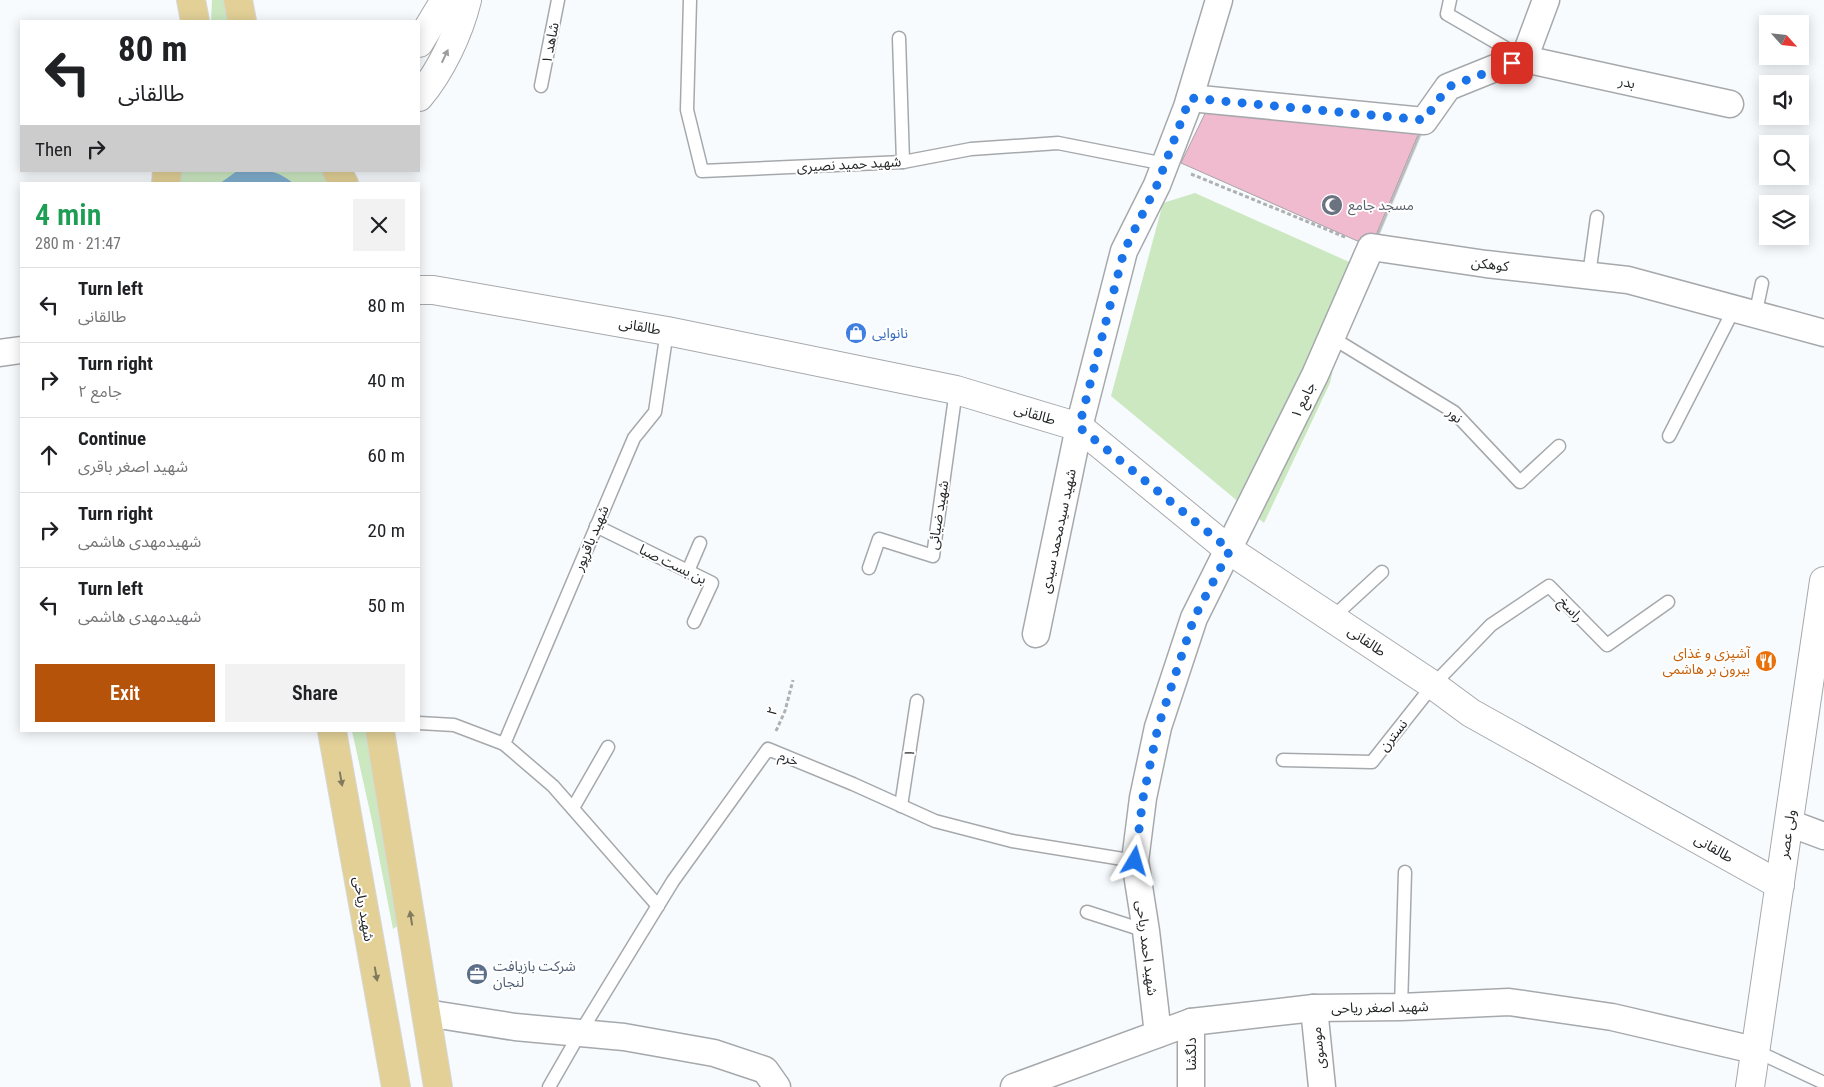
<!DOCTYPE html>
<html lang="en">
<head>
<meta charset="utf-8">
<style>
  body { margin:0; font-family:"Roboto Condensed","Noto Sans Arabic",sans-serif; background:#f2f2f2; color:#202124; height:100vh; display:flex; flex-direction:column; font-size:19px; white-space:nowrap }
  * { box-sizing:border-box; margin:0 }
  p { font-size:16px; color:#757577 }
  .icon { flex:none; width:28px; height:28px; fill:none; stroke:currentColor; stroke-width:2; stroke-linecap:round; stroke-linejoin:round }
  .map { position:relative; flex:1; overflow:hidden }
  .details { position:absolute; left:20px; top:182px; width:400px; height:550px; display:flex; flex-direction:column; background:#fff; border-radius:0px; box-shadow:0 2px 12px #0003 }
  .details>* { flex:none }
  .guide { position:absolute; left:20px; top:20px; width:400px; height:152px; border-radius:0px; box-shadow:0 2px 12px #0003; background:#fff; color:#202124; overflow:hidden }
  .needle { width:32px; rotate:117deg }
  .tools { position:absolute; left:1759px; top:15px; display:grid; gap:10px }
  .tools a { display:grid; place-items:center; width:50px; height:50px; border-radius:0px; background:#fff; box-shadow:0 2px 12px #0003; font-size:25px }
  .pin { position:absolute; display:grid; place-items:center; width:42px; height:42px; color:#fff; margin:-21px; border-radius:10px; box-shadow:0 2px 8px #0006 }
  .me { position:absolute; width:55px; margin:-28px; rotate:7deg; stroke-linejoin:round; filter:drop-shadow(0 0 4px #0008) }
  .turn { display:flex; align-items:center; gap:18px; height:105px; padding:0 15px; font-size:22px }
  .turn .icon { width:65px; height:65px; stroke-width:2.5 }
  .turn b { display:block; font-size:35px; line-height:42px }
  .then { display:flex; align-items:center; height:48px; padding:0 15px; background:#0003; gap:10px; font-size:19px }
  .round { display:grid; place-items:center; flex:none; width:52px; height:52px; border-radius:0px; background:#f2f2f2 }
  .head { display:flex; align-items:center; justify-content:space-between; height:85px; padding:0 15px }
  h1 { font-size:30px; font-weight:600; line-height:38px; color:#1e9e55 }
  .primary-button { display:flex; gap:10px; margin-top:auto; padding:10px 15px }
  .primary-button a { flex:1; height:58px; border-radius:0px; background:#b45309; color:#fff; font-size:20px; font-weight:600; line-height:58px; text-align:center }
  .primary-button a+a { background:#f2f2f2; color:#202124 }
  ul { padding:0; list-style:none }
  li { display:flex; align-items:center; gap:15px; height:75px; padding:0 15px; border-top:1px solid #e0e0e0 }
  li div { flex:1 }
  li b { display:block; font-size:19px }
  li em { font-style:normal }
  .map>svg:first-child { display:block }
  .green { fill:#cbe8c1 }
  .water { fill:#80afce }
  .building { fill:#f0bacf; stroke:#a8a4a5; filter:url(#shadow) }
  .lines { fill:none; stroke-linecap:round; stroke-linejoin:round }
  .service-casing { stroke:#a6a9ac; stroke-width:15 }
  .minor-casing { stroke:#a6a9ac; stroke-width:29 }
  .tertiary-casing { stroke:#a6a9ac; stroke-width:30 }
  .primary-casing { stroke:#d7d8d8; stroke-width:30 }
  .path { stroke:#aeb1b3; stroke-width:3; stroke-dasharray:4 2.5; stroke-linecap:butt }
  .service { stroke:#fff; stroke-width:12 }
  .minor { stroke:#fff; stroke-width:26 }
  .tertiary { stroke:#fff; stroke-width:28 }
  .primary { stroke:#e2d097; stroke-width:28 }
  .oneway { fill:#9c9d9d }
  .oneway2 { fill:#827a5e }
  .route { stroke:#1a73e8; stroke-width:9; stroke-dasharray:0 16.2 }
  .labels { text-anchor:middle; stroke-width:4; stroke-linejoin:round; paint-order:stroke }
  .street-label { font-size:14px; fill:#232526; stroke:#fff }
  .worship-label { font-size:14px; fill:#5b616d; stroke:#fff; text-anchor:start }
  .shop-label { font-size:14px; fill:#366cbe; stroke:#fff; text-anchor:start }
  .food-label { font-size:14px; fill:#c56008; stroke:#fff; text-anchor:end }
  .service-label { font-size:14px; fill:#4e5e75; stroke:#fff; text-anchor:start }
</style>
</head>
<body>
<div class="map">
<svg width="1824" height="1087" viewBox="0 0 1824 1087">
  <defs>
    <filter id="shadow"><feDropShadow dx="4.5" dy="-4.5" stdDeviation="0" flood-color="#0004"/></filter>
  </defs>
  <rect width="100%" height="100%" fill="#f8fbfe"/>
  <g class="green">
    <polygon points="212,0 231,0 234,21 211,21"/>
    <polygon points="179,171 324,171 332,184 176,184"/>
    <polygon points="1195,193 1356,265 1330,383 1264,523 1111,396 1163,203"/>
    <polygon points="352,731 370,731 403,922 393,929 372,821"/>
  </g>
  <path class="water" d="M237 171C261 171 274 167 294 184H219Z"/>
  <polygon class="building" points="1212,99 1423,123 1371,247 1181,163"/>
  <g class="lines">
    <g class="service-casing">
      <g id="service">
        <polyline points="690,0 687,110 702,171 903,162 971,149 1058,143 1165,164"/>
        <polyline points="1450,0 1447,14 1523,58"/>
        <polyline points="899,38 903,162"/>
        <polyline points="541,86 558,0"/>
        <polyline points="1589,275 1597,217"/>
        <polyline points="1755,316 1762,283"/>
        <polyline points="1331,337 1454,412 1520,482 1559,446"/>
        <polyline points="1669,436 1734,309"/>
        <polyline points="596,526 712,583 694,622"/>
        <polyline points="869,568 879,539 933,556 956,390"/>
        <polyline points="688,571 700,543"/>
        <polyline points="1332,618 1382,572"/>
        <polyline points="419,723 454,725 504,744 553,786 658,906"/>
        <polyline points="504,744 634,438 655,412 667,331"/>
        <polyline points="1283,760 1372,762 1433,685 1491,625 1549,586 1607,645 1668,602"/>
        <polyline points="901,806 917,701"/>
        <polyline points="573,808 608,747"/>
        <polyline points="1087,912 1146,931"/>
        <polyline points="1401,1007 1405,872"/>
        <polyline points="1754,1050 1824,1083"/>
        <polyline points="549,1087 580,1033 673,881 768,749 853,784 935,821 1012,841 1135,861"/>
      </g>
    </g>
    <g class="minor-casing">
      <g id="minor">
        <polyline points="1524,59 1546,0"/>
        <polyline points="1190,98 1424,121 1448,87 1500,66 1524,59 1730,104"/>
        <polyline points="0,353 21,350"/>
        <polyline points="1036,634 1079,427 1124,251 1157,185 1187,107 1219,0"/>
        <polyline points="1789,823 1824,836"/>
        <polyline points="1314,1008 1322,1087"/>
        <polyline points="426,1013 515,1027 624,1037 714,1053 765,1070 777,1087"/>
        <polyline points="1191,1022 1191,1087"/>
        <polyline points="1158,1034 1146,931 1135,861 1143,798 1158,727 1194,618 1315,375 1371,247 1486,264 1628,280 1824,333"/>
        <polyline points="1014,1087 1191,1022 1314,1008 1401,1007 1509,1002 1612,1017 1754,1050"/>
      </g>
    </g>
    <g class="tertiary-casing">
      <g id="tertiary">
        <polyline points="419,43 445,0"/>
        <path d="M419 97C441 71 459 33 467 0"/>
        <polyline points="419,290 433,290 667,331 956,390 1079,427 1229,550 1433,685 1471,713 1780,885"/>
        <polyline points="1750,1087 1824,581"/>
      </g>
    </g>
    <g class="primary-casing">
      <g id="primary">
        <polyline points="191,0 195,21"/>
        <polyline points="238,0 242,21"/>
        <polyline points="337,171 344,184"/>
        <polyline points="166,184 167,171"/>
        <polyline points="332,731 396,1087"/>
        <polyline points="380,731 438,1087"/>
      </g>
    </g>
    <g class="path">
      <polyline points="1191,174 1345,237"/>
      <polyline points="776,731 785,711 793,680"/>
    </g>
    <use href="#service" class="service"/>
    <use href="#minor" class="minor"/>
    <use href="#tertiary" class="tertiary"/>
    <use href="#primary" class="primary"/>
  </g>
  <defs><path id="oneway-solid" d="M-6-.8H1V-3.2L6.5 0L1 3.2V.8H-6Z" transform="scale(1.25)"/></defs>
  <use class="oneway" href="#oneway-solid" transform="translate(445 56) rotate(-65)"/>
  <g class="oneway2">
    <use href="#oneway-solid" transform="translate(341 779) rotate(80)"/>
    <use href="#oneway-solid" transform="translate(411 918) rotate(-99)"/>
    <use href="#oneway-solid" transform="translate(376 974) rotate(80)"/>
  </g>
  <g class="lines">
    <polyline class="route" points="1135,861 1143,798 1158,727 1194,618 1230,550 1079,427 1124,251 1157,185 1190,98 1424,120 1448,87 1512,63"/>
  </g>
  <defs>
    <g id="mosque-disc" transform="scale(1.125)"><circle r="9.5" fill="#6b7280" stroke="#fff"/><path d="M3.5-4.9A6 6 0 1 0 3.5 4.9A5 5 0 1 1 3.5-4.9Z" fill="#fff"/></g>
    <g id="shop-disc" transform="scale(1.125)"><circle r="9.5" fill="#3f7fe0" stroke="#fff"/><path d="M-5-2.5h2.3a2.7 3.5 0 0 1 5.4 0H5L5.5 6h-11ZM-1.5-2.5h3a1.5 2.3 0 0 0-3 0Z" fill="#fff"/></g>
    <g id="restaurant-disc" transform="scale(1.125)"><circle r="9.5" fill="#e8710a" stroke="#fff"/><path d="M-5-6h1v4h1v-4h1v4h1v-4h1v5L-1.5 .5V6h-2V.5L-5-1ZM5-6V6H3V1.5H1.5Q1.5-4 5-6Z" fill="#fff"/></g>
    <g id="office-disc" transform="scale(1.125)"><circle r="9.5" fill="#5c6f8a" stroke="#fff"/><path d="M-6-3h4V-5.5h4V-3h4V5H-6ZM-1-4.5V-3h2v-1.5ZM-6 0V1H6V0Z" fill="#fff"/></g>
  </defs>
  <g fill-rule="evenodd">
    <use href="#mosque-disc" x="1332" y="205"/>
    <use href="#shop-disc" x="856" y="333"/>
    <use href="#restaurant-disc" x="1766" y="661"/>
    <use href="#office-disc" x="477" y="974"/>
  </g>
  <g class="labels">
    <g class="street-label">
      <text transform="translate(550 43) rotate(-79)" y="5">شاهد ۱</text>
      <text transform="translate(1627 82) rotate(12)" y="5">بدر</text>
      <text transform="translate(849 164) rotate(-3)" y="5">شهید حمید نصیری</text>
      <text transform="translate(1490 264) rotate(7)" y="5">کوهکن</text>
      <text transform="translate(640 326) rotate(10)" y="5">طالقانی</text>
      <text transform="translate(1303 400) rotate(-64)" y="5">جامع ۱</text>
      <text transform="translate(1035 414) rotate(17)" y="5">طالقانی</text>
      <text transform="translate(1455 415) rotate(40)" y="5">نور</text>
      <text transform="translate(938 515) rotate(-81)" y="5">شهید ضیائی</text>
      <text transform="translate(1058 531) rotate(-78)" y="5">شهید سیدمحمد سیدی</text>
      <text transform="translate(591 538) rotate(-67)" y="5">شهید باقرپور</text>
      <text transform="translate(673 564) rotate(26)" y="5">بن بست صبا</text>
      <text transform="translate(1571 609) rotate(46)" y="5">راسخ</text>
      <text transform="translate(1367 641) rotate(34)" y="5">طالقانی</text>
      <text transform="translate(772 711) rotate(-69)" y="5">۲</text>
      <text transform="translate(1393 735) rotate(-51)" y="5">نسترن</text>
      <text transform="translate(909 753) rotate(-82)" y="5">۱</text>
      <text transform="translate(789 758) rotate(22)" y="5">خرم</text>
      <text transform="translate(1787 834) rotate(-81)" y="5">ولی عصر</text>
      <text transform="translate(1714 848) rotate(30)" y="5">طالقانی</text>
      <text transform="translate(364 909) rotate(80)" y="5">شهید ریاحی</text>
      <text transform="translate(1147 948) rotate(83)" y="5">شهید احمد ریاحی</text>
      <text transform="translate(1380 1007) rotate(-1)" y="5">شهید اصغر ریاحی</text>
      <text transform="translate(1318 1048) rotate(-96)" y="5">موسوی</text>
      <text transform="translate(1191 1054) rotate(-90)" y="5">دلگشا</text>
    </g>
    <g class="worship-label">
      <text x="1348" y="210">مسجد جامع</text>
    </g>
    <g class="shop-label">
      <text x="872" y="338">نانوایی</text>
    </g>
    <g class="food-label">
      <text x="1750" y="658">آشپزی و غذای<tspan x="1750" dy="16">بیرون بر هاشمی</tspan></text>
    </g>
    <g class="service-label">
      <text x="493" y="971">شرکت بازیافت<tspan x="493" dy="16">لنجان</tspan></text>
    </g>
  </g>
</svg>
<div class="tools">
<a><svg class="needle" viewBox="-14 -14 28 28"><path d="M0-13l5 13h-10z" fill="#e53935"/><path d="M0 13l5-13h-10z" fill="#757577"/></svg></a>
<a><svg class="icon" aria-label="sound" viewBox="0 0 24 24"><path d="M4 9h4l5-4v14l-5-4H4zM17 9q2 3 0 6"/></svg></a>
<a><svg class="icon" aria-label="search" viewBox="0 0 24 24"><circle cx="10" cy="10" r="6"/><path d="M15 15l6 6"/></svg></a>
<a><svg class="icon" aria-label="layers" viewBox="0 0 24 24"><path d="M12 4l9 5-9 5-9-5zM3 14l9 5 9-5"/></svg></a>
</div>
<div class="pin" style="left:1512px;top:63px;background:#d93025"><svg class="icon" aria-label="arrive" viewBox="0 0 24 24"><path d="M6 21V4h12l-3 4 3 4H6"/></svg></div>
<svg class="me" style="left:1135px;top:861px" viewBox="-20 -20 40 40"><path d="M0-17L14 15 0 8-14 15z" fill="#1a73e8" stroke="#fff" stroke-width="4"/></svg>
<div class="guide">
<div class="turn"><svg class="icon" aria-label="left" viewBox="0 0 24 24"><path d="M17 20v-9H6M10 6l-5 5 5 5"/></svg><div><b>80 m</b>طالقانی</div></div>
<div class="then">Then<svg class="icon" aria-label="right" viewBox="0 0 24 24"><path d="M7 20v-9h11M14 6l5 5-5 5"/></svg></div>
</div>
<section class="details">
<div class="head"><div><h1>4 min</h1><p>280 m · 21:47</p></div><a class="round"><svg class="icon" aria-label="close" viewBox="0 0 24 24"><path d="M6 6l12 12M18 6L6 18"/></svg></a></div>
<ul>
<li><svg class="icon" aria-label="left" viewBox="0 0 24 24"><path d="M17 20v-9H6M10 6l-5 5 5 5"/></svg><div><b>Turn left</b><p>طالقانی</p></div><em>80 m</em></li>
<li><svg class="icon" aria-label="right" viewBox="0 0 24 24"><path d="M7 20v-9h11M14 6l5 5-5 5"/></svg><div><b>Turn right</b><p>جامع ۲</p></div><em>40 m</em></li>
<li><svg class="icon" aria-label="ahead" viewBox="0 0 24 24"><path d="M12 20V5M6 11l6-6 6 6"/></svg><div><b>Continue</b><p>شهید اصغر باقری</p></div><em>60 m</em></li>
<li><svg class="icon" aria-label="right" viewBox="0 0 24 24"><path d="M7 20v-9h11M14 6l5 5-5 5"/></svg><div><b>Turn right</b><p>شهیدمهدی هاشمی</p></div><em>20 m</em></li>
<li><svg class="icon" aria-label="left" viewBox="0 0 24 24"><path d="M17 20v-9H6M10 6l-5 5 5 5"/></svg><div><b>Turn left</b><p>شهیدمهدی هاشمی</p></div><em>50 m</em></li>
</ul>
<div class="primary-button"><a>Exit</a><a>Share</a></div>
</section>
</div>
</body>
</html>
